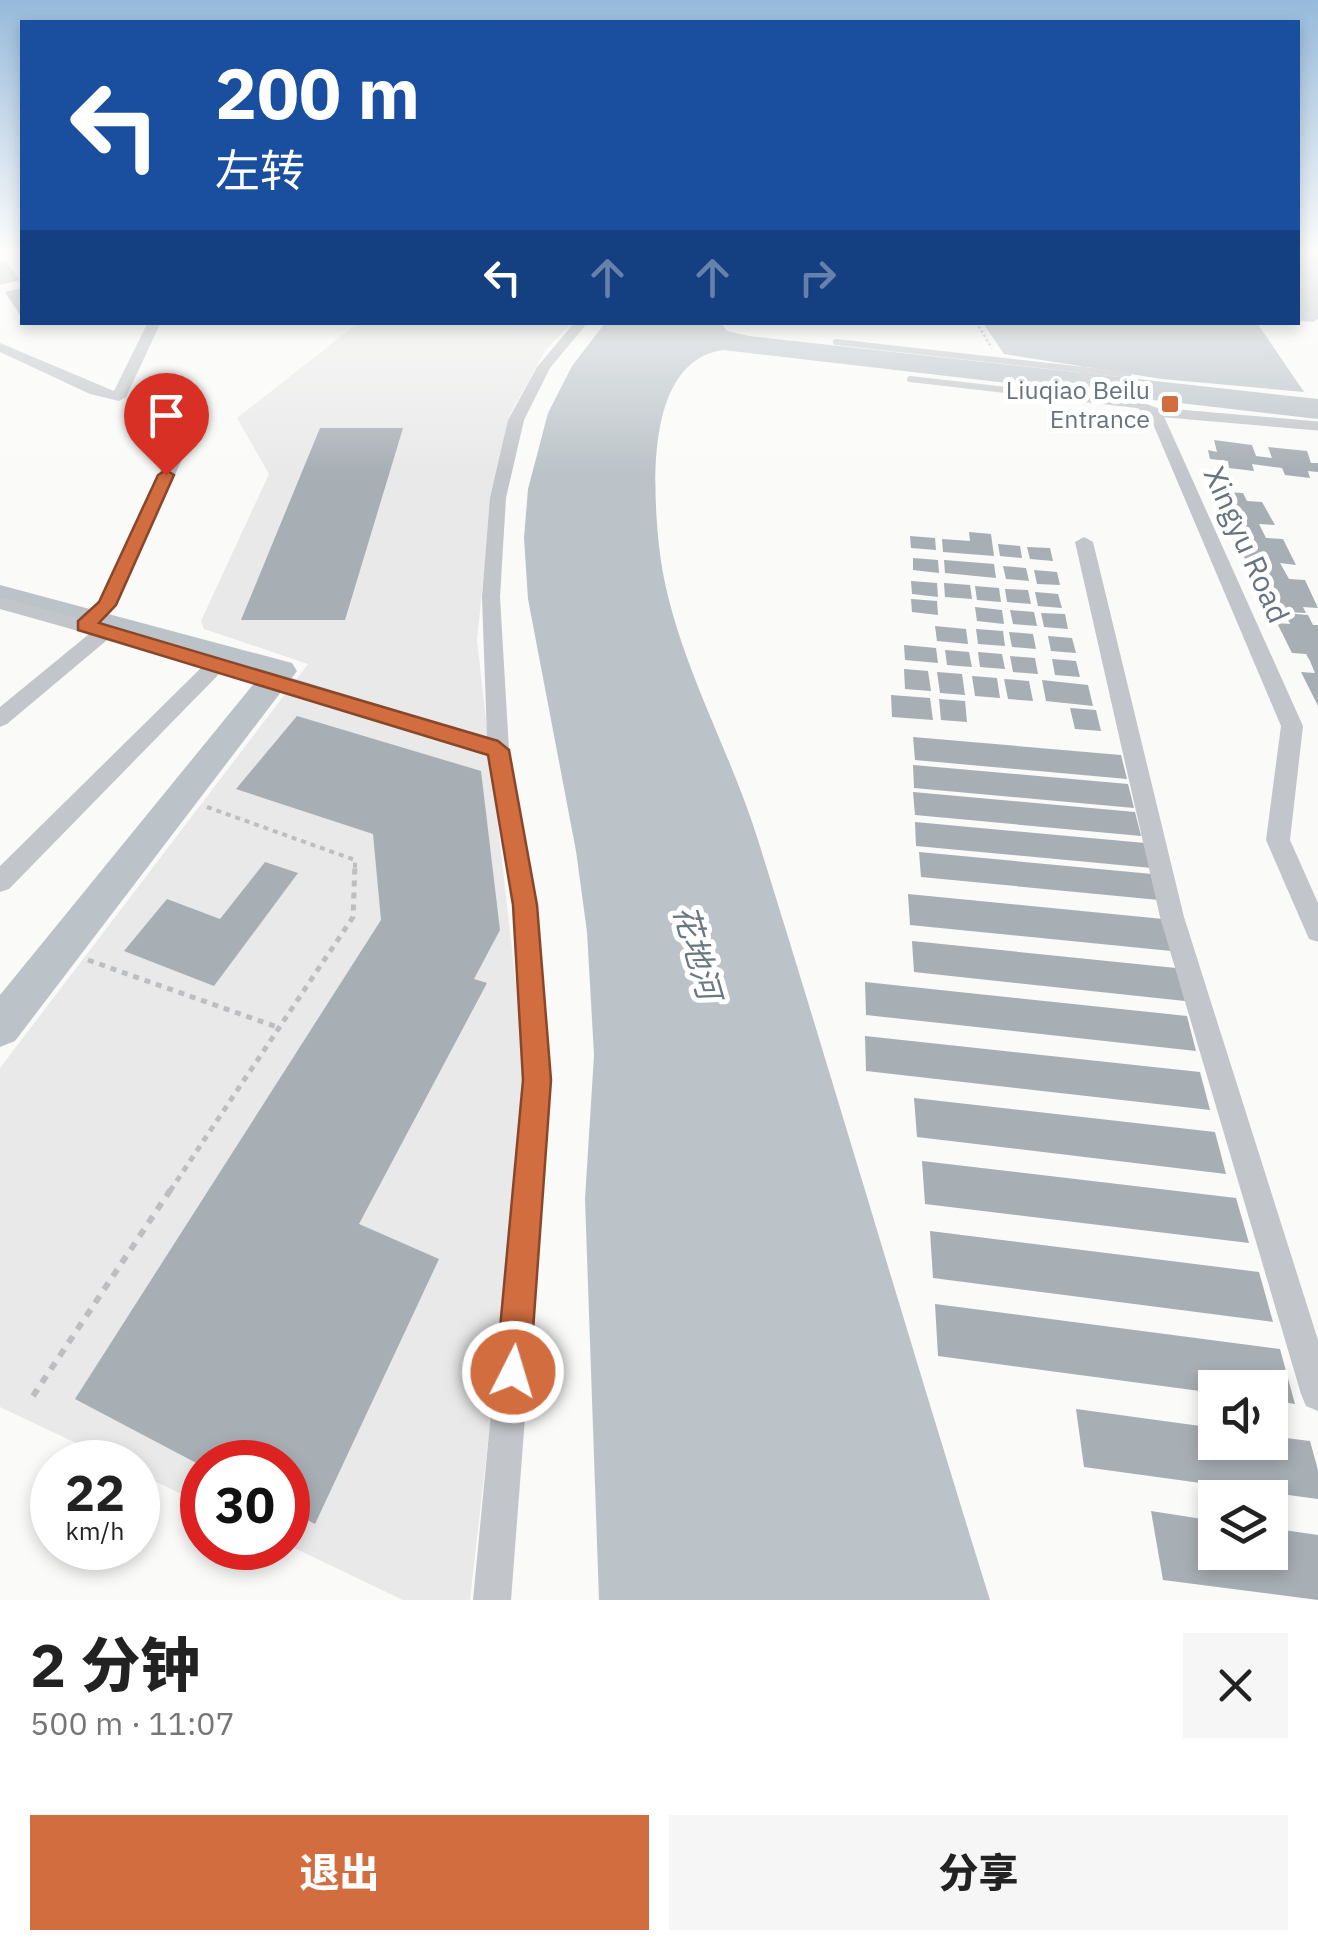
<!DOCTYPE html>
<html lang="zh">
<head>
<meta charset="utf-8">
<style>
  body { margin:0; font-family:"IBM Plex Sans","Noto Sans SC",sans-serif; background:#f6f6f6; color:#222; height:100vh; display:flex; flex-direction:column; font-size:38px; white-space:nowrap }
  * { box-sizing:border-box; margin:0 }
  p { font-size:32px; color:#767676 }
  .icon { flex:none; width:55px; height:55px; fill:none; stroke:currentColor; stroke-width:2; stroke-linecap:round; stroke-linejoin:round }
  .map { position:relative; height:1600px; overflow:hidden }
  .details { display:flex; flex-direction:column; background:#fff; flex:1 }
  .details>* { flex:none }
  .guide { position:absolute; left:20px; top:20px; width:1280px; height:305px; border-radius:0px; box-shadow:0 5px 15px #0003; background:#1a4fa0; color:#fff; overflow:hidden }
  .buttons { position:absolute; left:1198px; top:1370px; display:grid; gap:20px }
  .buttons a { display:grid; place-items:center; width:90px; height:90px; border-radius:0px; background:#fff; box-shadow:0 5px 15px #0003; font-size:50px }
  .speed { position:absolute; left:30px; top:1440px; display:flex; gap:20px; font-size:50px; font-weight:700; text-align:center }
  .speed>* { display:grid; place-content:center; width:130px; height:130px; border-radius:50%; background:#fff; box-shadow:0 5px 15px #0003; line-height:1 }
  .speed small { font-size:25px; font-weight:400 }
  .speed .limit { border:15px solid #d22; background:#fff; color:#111 }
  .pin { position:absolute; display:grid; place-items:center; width:85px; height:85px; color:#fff; margin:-102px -42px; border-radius:50% 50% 50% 0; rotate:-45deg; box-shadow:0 0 10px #0007 }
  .pin .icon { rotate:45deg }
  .me { position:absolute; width:110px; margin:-55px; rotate:5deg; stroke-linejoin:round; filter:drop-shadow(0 0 8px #0008) }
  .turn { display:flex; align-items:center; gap:35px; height:210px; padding:0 30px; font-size:45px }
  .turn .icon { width:130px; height:130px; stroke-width:2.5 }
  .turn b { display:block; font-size:70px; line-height:85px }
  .lanes { display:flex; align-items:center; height:95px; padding:0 30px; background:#0003; justify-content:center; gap:50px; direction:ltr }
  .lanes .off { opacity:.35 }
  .round { display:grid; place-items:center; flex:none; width:105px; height:105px; border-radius:0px; background:#f6f6f6 }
  .headline { display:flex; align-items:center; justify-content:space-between; height:170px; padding:0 30px }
  h1 { font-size:60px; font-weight:800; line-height:75px }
  .action { display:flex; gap:20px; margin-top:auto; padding:20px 30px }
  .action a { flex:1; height:115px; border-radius:0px; background:#d26d40; color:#fff; font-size:40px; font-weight:800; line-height:115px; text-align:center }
  .action a+a { background:#f6f6f6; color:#222 }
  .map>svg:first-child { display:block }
  .built { fill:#e8e9e8 }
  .water { fill:#bbc3c8 }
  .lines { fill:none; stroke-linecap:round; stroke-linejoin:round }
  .river { fill:#bbc3c8; fill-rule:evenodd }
  .building { fill:#a7aeb4 }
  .path-far3 { stroke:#bcbec1; stroke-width:2.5; stroke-dasharray:2.5 2.5; stroke-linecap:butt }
  .path-far2 { stroke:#bcbec1; stroke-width:4; stroke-dasharray:5 5; stroke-linecap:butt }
  .path-far1 { stroke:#bcbec1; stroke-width:5; stroke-dasharray:6 6; stroke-linecap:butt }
  .path { stroke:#bcbec1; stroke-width:6; stroke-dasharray:8 8; stroke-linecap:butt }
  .lane-far1 { stroke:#c2c5c9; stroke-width:6 }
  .lane { stroke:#c2c5c9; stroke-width:9 }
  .street { fill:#c2c5c9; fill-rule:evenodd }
  .route { fill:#d26d40; stroke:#88472a; stroke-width:2.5 }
  .poi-dot { fill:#d26d40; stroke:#fff; stroke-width:4 }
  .labels { text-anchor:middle; stroke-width:10; stroke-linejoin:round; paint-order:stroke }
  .far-poi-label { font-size:25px; fill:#677380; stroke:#fff; text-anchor:end }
  .street-label { font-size:30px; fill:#677380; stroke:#fff }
  .water-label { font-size:32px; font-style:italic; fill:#687880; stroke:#fff }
</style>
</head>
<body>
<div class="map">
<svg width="1318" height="1600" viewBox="0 0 1318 1600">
  <rect width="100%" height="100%" fill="#fafaf8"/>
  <polygon class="built" points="358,323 571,323 546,349 509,416 493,488 477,640 528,1090 470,1600 403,1600 288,1545 288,1462 202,1462 202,1504 138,1473 138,1462 116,1462 0,1407 0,1068 308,664 204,629 201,621 269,474 237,418"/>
  <g class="water">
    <polygon points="1298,250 1318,250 1318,319 1313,322 1298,321"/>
    <path d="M720 322 727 331 749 336 1318 399V419L723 350C645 361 653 488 659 546 670 648 728 743 758 840 837 1093 911 1347 990 1600H599L585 1199 594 1055 587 932 576 851 528 599 524 538 528 489 548 413 572 366 605 323Z"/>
    <polygon points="983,323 1257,323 1304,392 1162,379 1004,354"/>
  </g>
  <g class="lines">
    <polygon class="river" points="0,585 292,663 297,671 15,1041 0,1047 0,995 260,676 0,603"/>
  </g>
  <g class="building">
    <polygon points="6,261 20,280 0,285 0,262"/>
    <polygon points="22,288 22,318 5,292"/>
    <polygon points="320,428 403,428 345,620 241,620"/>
    <polygon points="1214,440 1252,445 1256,456 1272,458 1268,447 1307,451 1311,463 1318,463 1318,472 1308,471 1310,478 1285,475 1282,468 1252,464 1254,471 1229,468 1228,461 1210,459 1208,450 1217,452"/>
    <polygon points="1223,492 1243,493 1247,501 1262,502 1275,525 1259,524 1266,538 1283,539 1296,565 1280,563 1289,579 1305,580 1318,608 1303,607 1306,613 1285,612 1282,606 1268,605 1254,577 1267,578 1259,562 1246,561 1234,536 1246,537 1239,523 1226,522 1215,499 1227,500"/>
    <polygon points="969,532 991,534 994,556 943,552 942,539 970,541"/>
    <polygon points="910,536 935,538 936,550 911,548"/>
    <polygon points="998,544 1020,546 1022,558 1000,556"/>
    <polygon points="1027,547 1050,548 1053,561 1030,559"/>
    <polygon points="913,558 938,560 939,573 913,570"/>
    <polygon points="944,560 994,564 996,578 945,573"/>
    <polygon points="1003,566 1026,568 1029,581 1006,579"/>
    <polygon points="1034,570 1057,572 1060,585 1037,584"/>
    <polygon points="911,581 937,583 938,597 912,594"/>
    <polygon points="944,583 970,585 972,599 945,597"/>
    <polygon points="975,586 999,588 1001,602 977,600"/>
    <polygon points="1005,589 1028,590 1031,604 1007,602"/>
    <polygon points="1035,592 1058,594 1062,608 1038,606"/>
    <polygon points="911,599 937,601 938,615 912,612"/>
    <polygon points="975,607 1002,610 1004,624 977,621"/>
    <polygon points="1010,610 1034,612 1037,626 1013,624"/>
    <polygon points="1041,613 1065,614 1068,629 1044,627"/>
    <polygon points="1285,613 1308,615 1313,625 1318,625 1318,706 1301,672 1315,673 1310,661 1306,654 1292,653 1277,623 1290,624"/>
    <polygon points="935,626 966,629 968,644 937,641"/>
    <polygon points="976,629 1003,631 1005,646 978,644"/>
    <polygon points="1009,632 1033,634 1036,649 1012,647"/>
    <polygon points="1048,636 1072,638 1076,653 1051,651"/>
    <polygon points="904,645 936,648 938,663 905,660"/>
    <polygon points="945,650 969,652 972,667 947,665"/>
    <polygon points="978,652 1002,654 1005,669 980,667"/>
    <polygon points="1010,656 1035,658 1038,674 1013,672"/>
    <polygon points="1052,659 1076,661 1080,677 1055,675"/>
    <polygon points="904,669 928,671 931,691 905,689"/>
    <polygon points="937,672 962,674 965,695 940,693"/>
    <polygon points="972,676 997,678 1000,698 975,696"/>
    <polygon points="1004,679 1029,681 1033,701 1008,699"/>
    <polygon points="1042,680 1088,685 1093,706 1046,701"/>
    <polygon points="891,695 930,698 933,720 892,717"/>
    <polygon points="939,699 965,701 967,722 941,720"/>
    <polygon points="1070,708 1096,710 1101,731 1075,729"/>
    <polygon points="297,716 481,771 500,930 474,979 487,983 359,1224 439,1259 315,1524 288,1510 288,1462 202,1462 202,1466 75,1399 381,920 373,834 236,789"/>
    <polygon points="913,737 1121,755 1127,779 915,760"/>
    <polygon points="913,765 1128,784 1134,808 914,788"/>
    <polygon points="913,792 1135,812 1141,836 915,815"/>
    <polygon points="915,822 1145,843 1152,868 916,846"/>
    <polygon points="919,852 1152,874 1159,900 921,877"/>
    <polygon points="265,862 298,873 214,986 124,951 167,899 220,919"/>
    <polygon points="908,894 1163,919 1171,951 910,925"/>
    <polygon points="912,941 1176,968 1185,1001 914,972"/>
    <polygon points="865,982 1187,1016 1196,1051 866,1015"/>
    <polygon points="865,1036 1200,1072 1210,1110 866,1071"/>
    <polygon points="914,1098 1215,1132 1226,1174 917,1137"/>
    <polygon points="922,1161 1236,1198 1249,1243 925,1204"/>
    <polygon points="930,1231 1259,1272 1273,1322 933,1278"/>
    <polygon points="935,1304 1280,1349 1295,1404 1270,1400 1270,1388 1215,1388 1215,1393 938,1356"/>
    <polygon points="1076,1409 1215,1428 1215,1442 1270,1442 1270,1436 1310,1441 1318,1470 1318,1499 1084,1467"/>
    <polygon points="1151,1511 1215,1521 1215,1552 1270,1552 1270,1528 1318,1535 1318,1600 1163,1580"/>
  </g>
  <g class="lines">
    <polyline class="path-far3" points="976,322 992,348"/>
    <polyline class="path-far2" points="207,807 355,860 355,868"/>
    <g class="path-far1">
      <polyline points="88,960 277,1027"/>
      <polyline points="170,1191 353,917 355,865"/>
    </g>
    <polyline class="path" points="33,1396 171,1189"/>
    <g class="lane-far1">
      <polyline points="836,342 1128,375 1137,405"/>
      <polyline points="1083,369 1092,400"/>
      <polyline points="910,379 1137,405 1150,410"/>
    </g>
    <polyline class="lane" points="1144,408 1155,412 1318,426"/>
    <g class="street">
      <polygon points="148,322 161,322 126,397 119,401 90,394 0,352 0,343 114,391"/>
      <polygon points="575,322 588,322 550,368 524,420 506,498 500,597 509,750 537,905 551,1080 511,1600 473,1600 523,1080 513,905 488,755 221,672 9,889 0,892 0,866 202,667 107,640 7,724 0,727 0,707 89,634 0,609 0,597 81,619 99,602 172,446 186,443 188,446 116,605 98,624 302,681 487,738 482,597 490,498 508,420 537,367"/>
      <polygon points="1155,408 1162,412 1303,726 1290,840 1318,903 1318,942 1309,939 1266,840 1281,726 1148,412"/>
      <polygon points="1084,537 1093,542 1184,917 1318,1340 1318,1411 1306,1406 1301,1394 1160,917 1075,542"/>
    </g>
  </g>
  <linearGradient id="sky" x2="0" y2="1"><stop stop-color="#96badb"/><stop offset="0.53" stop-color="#fdfdfc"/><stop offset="1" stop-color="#fdfdfc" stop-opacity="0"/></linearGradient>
  <rect width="1318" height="474" fill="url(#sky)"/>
  <polygon class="route" points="166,470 174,475 116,605 99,623 498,741 509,750 537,905 551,1080 530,1372 525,1384 513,1389 501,1384 496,1372 523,1080 513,905 488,755 78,630 78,621 99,602 158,475"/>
  <rect class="poi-dot" x="1160" y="394" width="20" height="20" rx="5"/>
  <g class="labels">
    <g class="far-poi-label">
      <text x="1150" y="399">Liuqiao Beilu<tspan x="1150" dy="29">Entrance</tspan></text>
    </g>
    <g class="street-label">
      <text transform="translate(1246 545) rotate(66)" y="10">Xingyu Road</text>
    </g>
    <g class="water-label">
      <text transform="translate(697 952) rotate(74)" y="11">花地河</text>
    </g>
  </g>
</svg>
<div class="buttons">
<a><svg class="icon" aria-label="sound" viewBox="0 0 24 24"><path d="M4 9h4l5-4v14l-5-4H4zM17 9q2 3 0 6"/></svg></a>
<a><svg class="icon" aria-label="layers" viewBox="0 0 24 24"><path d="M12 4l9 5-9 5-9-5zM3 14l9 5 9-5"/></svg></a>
</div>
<div class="speed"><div>22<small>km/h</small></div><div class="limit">30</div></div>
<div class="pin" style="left:166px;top:475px;background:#d93025"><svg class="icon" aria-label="arrive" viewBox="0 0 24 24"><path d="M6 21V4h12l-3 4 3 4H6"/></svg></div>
<svg class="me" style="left:513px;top:1372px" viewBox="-20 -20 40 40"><circle r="17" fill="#d26d40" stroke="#fff" stroke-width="3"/><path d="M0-11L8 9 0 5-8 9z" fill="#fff"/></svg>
<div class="guide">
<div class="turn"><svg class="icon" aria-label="left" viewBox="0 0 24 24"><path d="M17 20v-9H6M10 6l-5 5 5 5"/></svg><div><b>200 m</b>左转</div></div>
<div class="lanes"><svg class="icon" aria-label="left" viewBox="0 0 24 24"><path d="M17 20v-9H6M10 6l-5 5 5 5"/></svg><svg class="icon off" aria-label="ahead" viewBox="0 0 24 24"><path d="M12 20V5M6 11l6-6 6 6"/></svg><svg class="icon off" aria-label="ahead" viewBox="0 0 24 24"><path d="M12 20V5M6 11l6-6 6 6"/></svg><svg class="icon off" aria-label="right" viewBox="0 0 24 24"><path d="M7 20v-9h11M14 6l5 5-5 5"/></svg></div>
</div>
</div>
<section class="details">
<div class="headline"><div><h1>2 分钟</h1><p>500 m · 11:07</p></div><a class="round"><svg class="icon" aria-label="close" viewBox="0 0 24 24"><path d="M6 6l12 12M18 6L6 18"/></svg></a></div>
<div class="action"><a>退出</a><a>分享</a></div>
</section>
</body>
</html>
